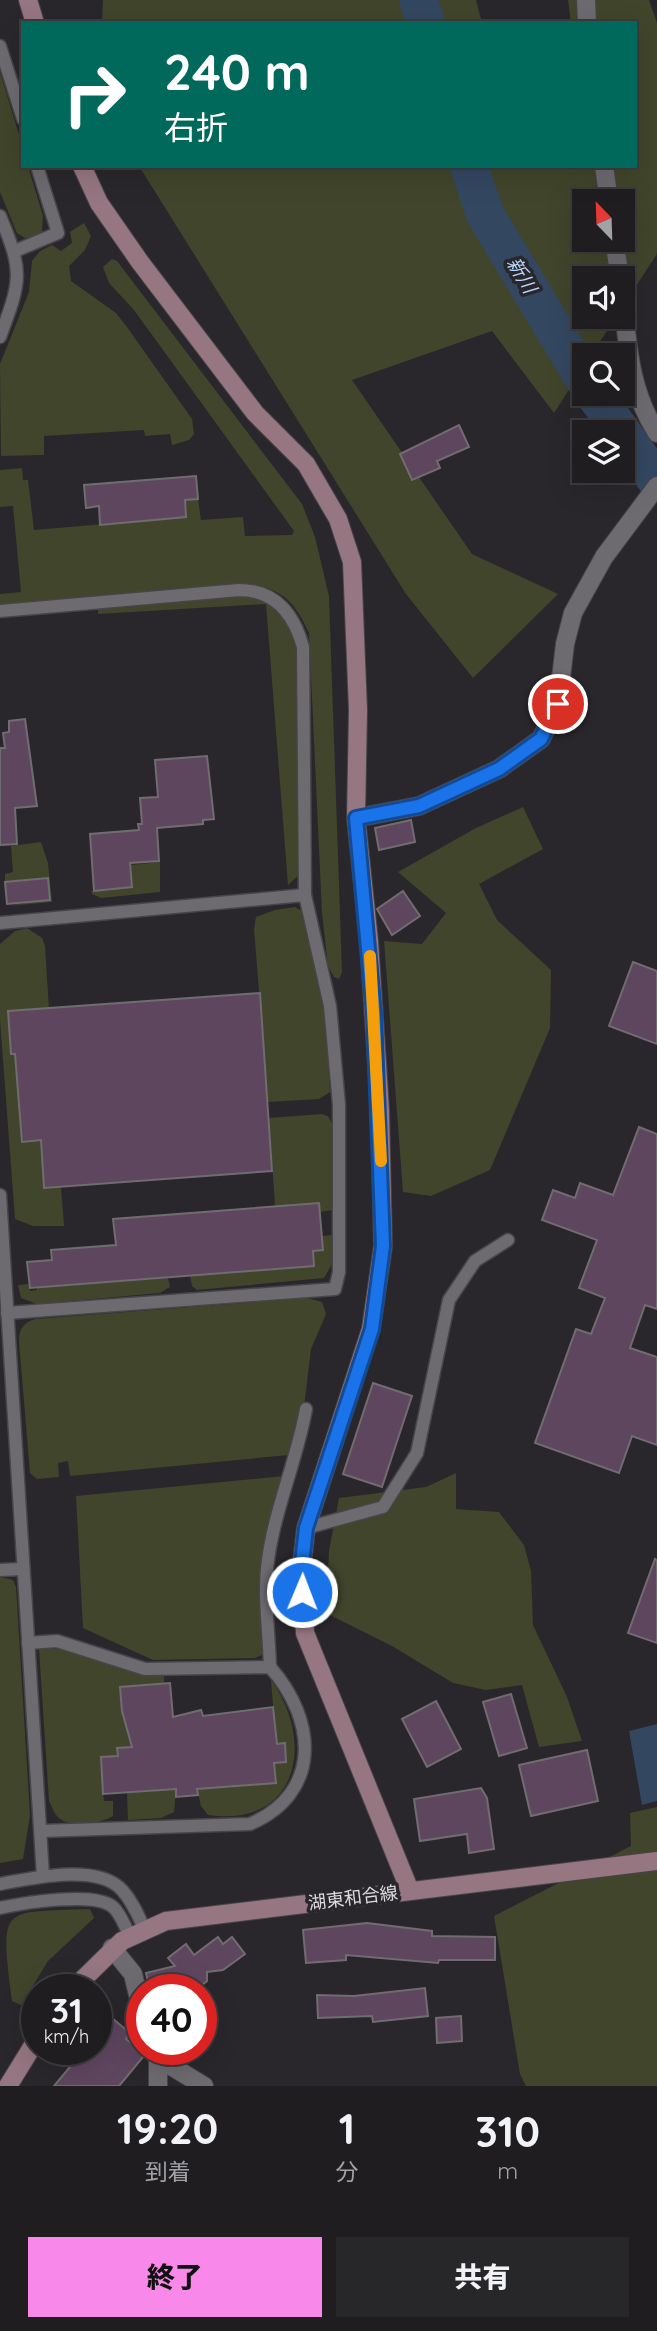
<!DOCTYPE html>
<html lang="ja">
<head>
<meta charset="utf-8">
<style>
  body { margin:0; font-family:Quicksand,"Noto Sans JP",sans-serif; background:#272629; color:#f1f3f6; height:100vh; display:flex; flex-direction:column; font-size:26px; white-space:nowrap }
  * { box-sizing:border-box; margin:0 }
  p { font-size:23px; color:#a1a2a5 }
  .icon { flex:none; width:38px; height:38px; fill:none; stroke:currentColor; stroke-width:2; stroke-linecap:round; stroke-linejoin:round }
  .map { position:relative; height:2086px; overflow:hidden }
  .side { display:flex; flex-direction:column; background:#1f1d20; flex:1 }
  .side>* { flex:none }
  .guide { position:absolute; left:21px; top:21px; width:616px; height:147px; border-radius:0px; box-shadow:0 7px 28px #0002,0 0 0 2px #3c3b3e; background:#00695c; color:#fff; overflow:hidden }
  .needle { width:46px; rotate:337deg }
  .tools { position:absolute; left:572px; top:189px; display:grid; gap:14px }
  .tools a { display:grid; place-items:center; width:63px; height:63px; border-radius:0px; background:#1f1d20; box-shadow:0 7px 28px #0002,0 0 0 2px #3c3b3e; font-size:35px }
  .speed { position:absolute; left:21px; top:1974px; display:flex; gap:14px; font-size:35px; font-weight:700; text-align:center }
  .speed>* { display:grid; place-content:center; width:91px; height:91px; border-radius:50%; background:#1f1d20; box-shadow:0 7px 28px #0002,0 0 0 2px #3c3b3e; line-height:1 }
  .speed small { font-size:18px; font-weight:400 }
  .speed .limit { border:10px solid #d22; background:#fff; color:#111 }
  .pin { position:absolute; display:grid; place-items:center; width:60px; height:60px; color:#fff; margin:-30px; border:4px solid #fff; border-radius:50%; box-shadow:0 2px 7px #0007 }
  .me { position:absolute; width:77px; margin:-38px; rotate:1deg; stroke-linejoin:round; filter:drop-shadow(0 0 5px #0008) }
  .turn { display:flex; align-items:center; gap:24px; height:147px; padding:0 28px; font-size:32px }
  .turn .icon { width:91px; height:91px; stroke-width:2.5 }
  .turn b { display:block; font-size:49px; line-height:60px }
  .eta { display:flex; justify-content:space-evenly; align-items:center; height:119px; text-align:center }
  .eta b { font-size:42px; font-weight:800; line-height:49px }
  .primary-button { display:flex; gap:14px; margin-top:auto; padding:14px 28px }
  .primary-button a { flex:1; height:80px; border-radius:0px; background:#f888ea; color:#111; font-size:28px; font-weight:800; line-height:80px; text-align:center }
  .primary-button a+a { background:#272629; color:#f1f3f6 }
  .map>svg:first-child { display:block }
  .green { fill:#40452b; fill-rule:evenodd }
  .water { fill:#344761 }
  .lines { fill:none; stroke-linecap:round; stroke-linejoin:round }
  .river { stroke:#344761; stroke-width:38 }
  .building { fill:#5e465f; stroke:#706c70; stroke-width:2 }
  .lane-casing { stroke:#474549; stroke-width:15 }
  .street-casing { stroke:#474549; stroke-width:20 }
  .secondary-casing { stroke:#474549; stroke-width:20 }
  .lane { stroke:#6d6b70; stroke-width:12 }
  .street { stroke:#6d6b70; stroke-width:18 }
  .secondary { stroke:#967681; stroke-width:18 }
  .route-casing { stroke:#114b97; stroke-width:18 }
  .route { stroke:#1a73e8; stroke-width:12 }
  .slow { stroke:#f59e0b; stroke-width:12 }
  .labels { text-anchor:middle; stroke-width:7; stroke-linejoin:round; paint-order:stroke }
  .street-label { font-size:18px; fill:#dfdde0; stroke:#29272b }
  .water-label { font-size:19px; font-style:italic; fill:#b8d6fe; stroke:#29272b }
</style>
</head>
<body>
<div class="map">
<svg width="657" height="2086" viewBox="0 0 657 2086">
  <rect width="100%" height="100%" fill="#29272b"/>
  <g class="green">
    <polygon points="103,0 476,0 482,23 102,23"/>
    <path d="M568 0H649L657 23V254L623 306V278H584V317H616L591 355H584V366L554 413 492 331 352 380 472 554 558 594 473 678 406 594 139 166H635V23H571ZM584 201H623V240H584Z"/>
    <polygon points="0,72 23,148 23,166 28,166 43,216 42,232 35,237 25,238 17,233 0,192"/>
    <polygon points="84,223 91,236 85,250 69,266 71,281 116,313 127,327 192,419 194,434 189,440 172,445 170,434 145,436 144,430 44,436 44,455 1,456 0,364 29,292 32,261 40,251 52,245 61,251 72,243 70,232"/>
    <path d="M112 259 117 261 302 504 315 537 329 596 342 972 339 979 334 977 328 966 322 913 309 633C294 601 284 590 249 584L0 605V594L21 592 13 506 0 507V470L22 468 23 480H28L34 530 186 517 185 500 198 499 201 520 243 517 245 536 292 535 294 531 134 310 109 283 103 267Z"/>
    <polygon points="245,595 264,598 283,614 300,649 302,872 288,885 266,604 98,614 98,607"/>
    <polygon points="523,807 543,849 479,884 497,920 551,970 550,1028 490,1170 431,1196 403,1192 384,941 422,944 446,913 398,872 476,828"/>
    <polygon points="41,842 48,863 52,902 7,906 50,899 48,878 5,882 5,874 13,872 11,846"/>
    <polygon points="160,862 160,892 101,898 92,894 91,891 131,887 130,865"/>
    <polygon points="295,907 302,911 325,1011 330,1092 319,1099 268,1102 254,929 256,917 275,910"/>
    <polygon points="27,928 42,938 45,946 49,1009 32,1010 44,1187 61,1186 64,1226 33,1226 15,1219 0,1020 0,944 15,931"/>
    <polygon points="322,1114 328,1116 333,1126 333,1210 319,1212 318,1203 275,1206 269,1118"/>
    <polygon points="333,1235 332,1264 324,1278 197,1290 192,1286 190,1276 314,1266 313,1251 322,1236"/>
    <polygon points="36,1273 62,1286 168,1278 170,1287 160,1293 37,1304 21,1298 18,1285 29,1284 30,1291 37,1290"/>
    <path d="M307 1298 322 1302 326 1314 311 1349 304 1407 289 1455 70 1476 68 1461 58 1463 59 1477 37 1479 30 1473 19 1342C19 1329 23 1322 36 1319Z"/>
    <polygon points="456,1473 456,1509 499,1512 524,1545 531,1571 533,1625 567,1697 582,1741 539,1747 522,1685 486,1690 453,1683 392,1646 326,1613 329,1551 339,1498 426,1487"/>
    <polygon points="284,1476 265,1552 265,1649 262,1655 255,1658 153,1660 83,1628 76,1496"/>
    <polygon points="0,1577 13,1580 16,1587 30,1815 23,1859 0,1863"/>
    <path d="M39 1649H75L164 1673V1684L133 1746 117 1748 118 1756 101 1758 104 1801H113V1816C104 1823 72 1827 62 1820 55 1817 52 1807 49 1801Z"/>
    <path d="M271 1680C316 1742 298 1828 208 1815L201 1806 197 1789 276 1783 274 1763 286 1761 285 1744H276Z"/>
    <polygon points="176,1789 174,1812 161,1818 128,1820 127,1793"/>
    <polygon points="657,1807 657,2086 526,2086 520,2074 494,1916 631,1846 630,1813"/>
    <path d="M90 1909 94 1918 48 1961 21 2005 12 2001C0 1903 0 1913 90 1909Z"/>
  </g>
  <polygon class="water" points="657,1724 657,1801 642,1805 629,1731"/>
  <g class="lines">
    <g class="river">
      <polyline points="418,0 426,23"/>
      <polyline points="469,166 485,214 584,379"/>
      <polyline points="594,394 622,432"/>
      <polyline points="623,434 657,481"/>
    </g>
  </g>
  <g class="building">
    <polygon points="459,425 469,447 437,461 440,468 412,480 400,454"/>
    <polygon points="196,476 198,499 185,500 186,517 100,525 99,506 86,508 84,485"/>
    <polygon points="25,719 37,806 15,808 17,844 0,845 0,748 5,748 3,733 9,732 9,721"/>
    <polygon points="207,756 214,819 203,820 203,824 157,828 159,861 130,863 132,887 94,891 90,834 139,830 138,824 142,824 140,798 158,797 155,760"/>
    <polygon points="411,820 415,842 379,850 375,828"/>
    <polygon points="48,878 50,900 7,904 5,882"/>
    <polygon points="403,891 420,916 392,935 377,909"/>
    <polygon points="633,962 657,971 657,1044 609,1026"/>
    <polygon points="260,993 272,1171 44,1188 41,1140 22,1142 15,1054 11,1054 8,1011"/>
    <polygon points="639,1127 657,1134 657,1309 645,1305 630,1348 657,1357 657,1445 632,1436 619,1473 535,1443 576,1329 591,1334 605,1298 579,1288 597,1240 542,1220 553,1190 575,1198 580,1183 613,1195"/>
    <polygon points="319,1203 323,1250 313,1251 314,1266 30,1288 27,1262 52,1260 51,1250 116,1245 113,1219"/>
    <polygon points="373,1383 412,1396 382,1487 343,1474"/>
    <polygon points="655,1559 657,1560 657,1643 628,1633"/>
    <polygon points="170,1683 173,1717 201,1710 203,1716 273,1707 277,1744 285,1743 286,1762 274,1763 276,1783 197,1789 198,1795 176,1797 176,1789 103,1794 101,1757 118,1756 117,1748 132,1747 122,1711 120,1687"/>
    <polygon points="511,1694 527,1748 499,1756 483,1702"/>
    <polygon points="436,1701 461,1749 427,1767 402,1719"/>
    <polygon points="587,1750 598,1801 531,1816 519,1765"/>
    <polygon points="481,1788 487,1798 494,1849 469,1853 467,1834 420,1841 414,1799"/>
    <polygon points="367,1923 432,1931 432,1936 495,1937 495,1960 439,1960 438,1963 346,1955 346,1960 306,1963 303,1930"/>
    <polygon points="218,1937 223,1944 232,1937 245,1954 223,1970 207,1972 207,1981 196,1990 150,1990 146,1973 175,1966 168,1958 186,1944 194,1955"/>
    <polygon points="425,1988 428,2016 373,2022 372,2016 318,2018 317,1995 354,1996"/>
    <polygon points="461,2016 462,2041 437,2043 436,2018"/>
    <polygon points="112,2018 130,2033 126,2039 140,2050 143,2057 119,2086 54,2086 85,2049 96,2049 96,2036"/>
  </g>
  <g class="lines">
    <g class="lane-casing">
      <g id="lane">
        <polyline points="0,46 23,119"/>
        <path d="M0 216C24 273 21 280 0 337"/>
        <polyline points="15,251 58,233 37,166"/>
        <path d="M0 611 239 590C275 590 294 614 303 647L305 895"/>
        <polyline points="0,923 305,895 330,1006 339,1105 339,1272 335,1289 7,1313"/>
        <polyline points="0,1195 43,1876"/>
        <polyline points="306,1528 383,1507 417,1453 449,1300 475,1261 508,1240"/>
        <polyline points="0,1570 23,1569"/>
        <path d="M28 1643 57 1641 145 1669 270 1667C317 1720 322 1793 250 1824L41 1831"/>
        <path d="M270 1667C269 1631 263 1594 268 1560 275 1508 297 1460 306 1409"/>
        <path d="M0 1884C32 1878 98 1863 122 1890 132 1901 138 1915 144 1928"/>
        <path d="M0 1908C23 1903 95 1891 113 1907 121 1914 125 1927 130 1936"/>
      </g>
    </g>
    <g class="street-casing">
      <g id="street">
        <polyline points="586,0 587,23"/>
        <polyline points="604,166 609,201"/>
        <polyline points="614,240 620,278"/>
        <path d="M623 303C628 350 631 393 657 433"/>
        <polyline points="356,818 419,806 499,769 541,739 558,704 565,644 573,613 604,557 657,486"/>
        <polyline points="112,1948 133,1974 142,2012"/>
        <polyline points="151,2049 158,2058 204,2086"/>
        <polyline points="158,2058 158,2086"/>
      </g>
    </g>
    <g class="secondary-casing">
      <g id="secondary">
        <polyline points="28,0 35,23"/>
        <polyline points="82,166 99,203 140,262 255,413 306,464 338,519 352,562 358,710 356,818 369,941 380,1110 383,1246 371,1329 306,1528 301,1572 305,1633 410,1891"/>
        <polyline points="72,1990 122,1941 166,1921 657,1861"/>
        <polyline points="8,2086 37,2039"/>
      </g>
    </g>
    <use href="#lane" class="lane"/>
    <use href="#street" class="street"/>
    <use href="#secondary" class="secondary"/>
  </g>
  <g class="lines">
    <g class="route-casing">
      <polyline id="route" points="302,1592 301,1572 306,1528 372,1329 383,1246 374,1014 356,818 419,806 499,769 541,739 558,704"/>
    </g>
    <use href="#route" class="route"/>
    <polyline class="slow" points="370,956 381,1161"/>
  </g>
  <g class="labels">
    <g class="street-label">
      <text transform="translate(353 1898) rotate(-7)" y="6">湖東和合線</text>
    </g>
    <g class="water-label">
      <text transform="translate(522 275) rotate(59)" y="7">新川</text>
    </g>
  </g>
</svg>
<div class="tools">
<a><svg class="needle" viewBox="-14 -14 28 28"><path d="M0-13l5 13h-10z" fill="#e53935"/><path d="M0 13l5-13h-10z" fill="#a1a2a5"/></svg></a>
<a><svg class="icon" aria-label="sound" viewBox="0 0 24 24"><path d="M4 9h4l5-4v14l-5-4H4zM17 9q2 3 0 6"/></svg></a>
<a><svg class="icon" aria-label="search" viewBox="0 0 24 24"><circle cx="10" cy="10" r="6"/><path d="M15 15l6 6"/></svg></a>
<a><svg class="icon" aria-label="layers" viewBox="0 0 24 24"><path d="M12 4l9 5-9 5-9-5zM3 14l9 5 9-5"/></svg></a>
</div>
<div class="speed"><div>31<small>km/h</small></div><div class="limit">40</div></div>
<div class="pin" style="left:558px;top:704px;background:#d93025"><svg class="icon" aria-label="arrive" viewBox="0 0 24 24"><path d="M6 21V4h12l-3 4 3 4H6"/></svg></div>
<svg class="me" style="left:302px;top:1592px" viewBox="-20 -20 40 40"><circle r="17" fill="#1a73e8" stroke="#fff" stroke-width="3"/><path d="M0-11L8 9 0 5-8 9z" fill="#fff"/></svg>
<div class="guide">
<div class="turn"><svg class="icon" aria-label="right" viewBox="0 0 24 24"><path d="M7 20v-9h11M14 6l5 5-5 5"/></svg><div><b>240 m</b>右折</div></div>
</div>
</div>
<section class="side">
<div class="eta">
<div><b>19:20</b><p>到着</p></div>
<div><b>1</b><p>分</p></div>
<div><b>310</b><p>m</p></div>
</div>
<div class="primary-button"><a>終了</a><a>共有</a></div>
</section>
</body>
</html>
